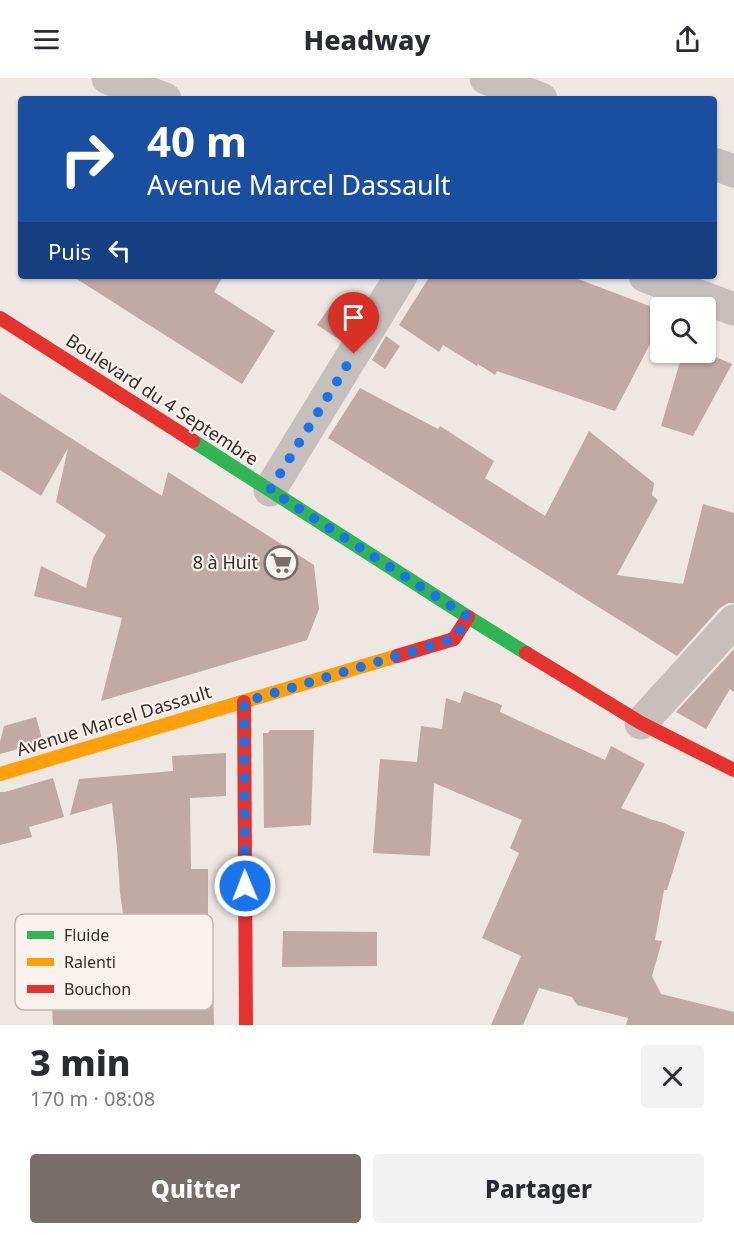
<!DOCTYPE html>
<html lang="fr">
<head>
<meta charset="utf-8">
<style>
  body { margin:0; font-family:"Noto Sans",sans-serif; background:#f2f2f3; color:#2b2b33; height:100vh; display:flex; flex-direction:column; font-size:22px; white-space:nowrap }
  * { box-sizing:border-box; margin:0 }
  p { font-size:20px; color:#7c7c81 }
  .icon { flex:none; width:33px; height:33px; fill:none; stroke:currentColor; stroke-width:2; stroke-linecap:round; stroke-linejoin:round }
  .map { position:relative; height:947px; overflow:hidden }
  .details { display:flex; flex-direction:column; background:#fff; flex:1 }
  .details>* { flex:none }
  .hud { position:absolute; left:18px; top:18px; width:699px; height:183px; border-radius:6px; box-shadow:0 2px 4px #0004; background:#1a4fa0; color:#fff; overflow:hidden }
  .buttons { position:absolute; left:650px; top:219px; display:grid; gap:12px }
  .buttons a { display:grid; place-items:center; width:66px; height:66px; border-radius:6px; background:#fff; box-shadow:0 2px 4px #0004; font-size:30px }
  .pin { position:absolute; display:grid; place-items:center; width:51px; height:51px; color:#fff; margin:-62px -26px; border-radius:50% 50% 50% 0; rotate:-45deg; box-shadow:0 0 6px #0007 }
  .pin .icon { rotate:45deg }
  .me { position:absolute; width:66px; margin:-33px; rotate:359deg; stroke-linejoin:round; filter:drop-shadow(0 0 4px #0008) }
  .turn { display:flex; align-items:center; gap:21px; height:126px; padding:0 30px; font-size:27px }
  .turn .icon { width:78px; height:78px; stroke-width:2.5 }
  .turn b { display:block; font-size:42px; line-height:51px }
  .then { display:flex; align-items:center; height:57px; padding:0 30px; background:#0003; gap:12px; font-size:22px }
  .round { display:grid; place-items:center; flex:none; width:63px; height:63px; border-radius:6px; background:#f2f2f3 }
  .summary { display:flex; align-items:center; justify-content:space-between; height:102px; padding:0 30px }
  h1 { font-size:36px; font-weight:800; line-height:45px }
  .primary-button { display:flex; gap:12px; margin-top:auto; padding:12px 30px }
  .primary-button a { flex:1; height:69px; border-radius:6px; background:#786d6a; color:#fff; font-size:24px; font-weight:800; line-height:69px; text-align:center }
  .primary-button a+a { background:#f2f2f3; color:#2b2b33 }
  header { display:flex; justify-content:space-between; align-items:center; height:78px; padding:0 30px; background:#fff; font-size:27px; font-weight:800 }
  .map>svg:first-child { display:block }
  .building { fill:#c1a9a5 }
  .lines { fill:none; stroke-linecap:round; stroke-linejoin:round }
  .street { stroke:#c7bfbb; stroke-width:33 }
  .fast { stroke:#30b455; stroke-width:14 }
  .slow { stroke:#ff9f0a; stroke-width:14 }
  .jam { stroke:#e5322d; stroke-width:14 }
  .route { stroke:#1a73e8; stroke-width:10; stroke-dasharray:0 18 }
  .labels { text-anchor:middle; stroke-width:4.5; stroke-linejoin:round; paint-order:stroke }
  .street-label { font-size:18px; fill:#382c2a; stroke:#f9f1eb }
  .poi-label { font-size:18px; fill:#382c2a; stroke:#f9f1eb; text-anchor:end }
  .key { fill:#f9f1eb; stroke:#bfb6b1; stroke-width:1.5 }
  .key-label { font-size:16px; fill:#382c2a }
</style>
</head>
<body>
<header><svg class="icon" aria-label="menu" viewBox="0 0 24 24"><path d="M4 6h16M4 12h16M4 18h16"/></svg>Headway<svg class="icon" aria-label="share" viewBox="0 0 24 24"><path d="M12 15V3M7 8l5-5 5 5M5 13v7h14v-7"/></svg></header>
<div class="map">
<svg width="734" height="947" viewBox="0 0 734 947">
  <rect width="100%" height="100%" fill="#eee7e2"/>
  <g class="building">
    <polygon points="72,198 223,198 214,214 275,253 242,306"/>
    <polygon points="430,198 570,198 660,232 660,247 615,333 497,293 495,297 478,286 477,288 443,267 439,274 399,247"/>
    <polygon points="334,223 355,237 340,262 317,247"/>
    <polygon points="386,258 400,268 385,291 372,282"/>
    <polygon points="683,274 704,274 732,286 693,358 661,348"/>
    <polygon points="360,310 438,351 440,348 494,383 485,400 545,438 589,353 654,405 652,417 658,422 617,497 683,506 703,426 734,435 734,525 728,525 720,530 677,578 328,360"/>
    <polygon points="0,315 162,418 168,394 314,487 319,531 307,562 101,623 122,540 34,518 41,488 86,510 93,480 106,457 56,424 68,370 41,418 0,392"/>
    <polygon points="734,571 734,614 730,611 706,651 676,634"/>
    <polygon points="464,613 502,627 500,634 605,682 611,668 645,686 621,730 653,742 664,745 685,754 667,812 664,812 655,862 662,863 652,898 661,916 734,934 734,947 626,947 628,940 577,927 572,919 539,910 523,947 491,947 521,878 482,860 519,775 510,770 522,742 434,705 430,778 373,775 380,681 417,684 421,648 442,651 446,620 460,625"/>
    <polygon points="36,639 43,664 0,676 0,664 4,648"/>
    <polygon points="270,652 314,652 311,747 264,750 263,655 268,655"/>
    <polygon points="226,675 226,718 190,720 191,791 208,791 208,910 213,910 214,947 53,947 49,878 112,873 110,853 125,851 120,814 117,770 112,725 70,737 79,701 173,693 172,678"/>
    <polygon points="53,700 64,739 29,749 32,759 0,767 0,714 5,714"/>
    <polygon points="283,853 377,854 377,888 282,889"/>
  </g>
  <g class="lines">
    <g class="street">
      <polyline points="108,0 165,21"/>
      <polyline points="486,0 541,21"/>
      <polyline points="714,86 734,93"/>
      <polyline points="645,198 734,231"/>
      <polyline points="270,412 401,198"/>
      <polyline points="641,645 734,543"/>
    </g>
    <polyline class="fast" points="193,363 468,539 526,575"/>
    <polyline class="slow" points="0,696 397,578"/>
    <g class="jam">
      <polyline points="0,240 193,363"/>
      <polyline points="526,575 641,645 734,692"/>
      <polyline points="397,578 454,561 468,539"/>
      <polyline points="244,624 246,947"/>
    </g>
  </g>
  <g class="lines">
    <polyline class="route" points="245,808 244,624 454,561 468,539 270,412 354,276"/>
  </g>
  <defs>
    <g id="supermarket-ring" transform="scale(1.725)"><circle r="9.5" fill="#f9f1eb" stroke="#786d6a" stroke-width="1.5"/><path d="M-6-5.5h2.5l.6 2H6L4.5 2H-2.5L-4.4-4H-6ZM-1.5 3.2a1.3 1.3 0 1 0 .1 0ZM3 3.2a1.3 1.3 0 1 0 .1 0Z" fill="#786d6a"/></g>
  </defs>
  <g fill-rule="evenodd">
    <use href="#supermarket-ring" x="281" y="485"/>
  </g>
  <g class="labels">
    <g class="street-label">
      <text transform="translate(162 322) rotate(33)" y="6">Boulevard du 4 Septembre</text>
      <text transform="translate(114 643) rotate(-17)" y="6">Avenue Marcel Dassault</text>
    </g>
    <g class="poi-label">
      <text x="258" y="491">8 à Huit</text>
    </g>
  </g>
  <rect x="15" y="836" width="198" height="96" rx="9" class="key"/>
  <rect x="27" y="853" width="27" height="8" fill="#30b455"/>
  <rect x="27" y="880" width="27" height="8" fill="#ff9f0a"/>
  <rect x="27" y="907" width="27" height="8" fill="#e5322d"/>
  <g class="key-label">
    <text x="64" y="863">Fluide</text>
    <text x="64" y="890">Ralenti</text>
    <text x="64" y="917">Bouchon</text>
  </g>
</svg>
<div class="buttons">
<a><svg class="icon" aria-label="search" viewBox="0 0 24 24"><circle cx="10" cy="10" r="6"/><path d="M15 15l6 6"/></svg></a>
</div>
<div class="pin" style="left:354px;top:276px;background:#d93025"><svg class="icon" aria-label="arrive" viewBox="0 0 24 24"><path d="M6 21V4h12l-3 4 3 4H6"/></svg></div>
<svg class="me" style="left:245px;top:808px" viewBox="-20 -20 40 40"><circle r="17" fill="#1a73e8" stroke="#fff" stroke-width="3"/><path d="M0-11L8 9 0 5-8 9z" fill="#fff"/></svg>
<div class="hud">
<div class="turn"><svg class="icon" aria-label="right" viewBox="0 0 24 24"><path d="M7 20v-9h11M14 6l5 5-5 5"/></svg><div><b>40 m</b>Avenue Marcel Dassault</div></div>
<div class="then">Puis<svg class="icon" aria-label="left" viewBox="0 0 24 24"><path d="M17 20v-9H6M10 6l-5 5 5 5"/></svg></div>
</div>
</div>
<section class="details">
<div class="summary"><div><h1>3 min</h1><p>170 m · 08:08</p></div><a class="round"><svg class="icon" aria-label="close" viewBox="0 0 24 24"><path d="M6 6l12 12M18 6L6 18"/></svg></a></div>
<div class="primary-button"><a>Quitter</a><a>Partager</a></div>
</section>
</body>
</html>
